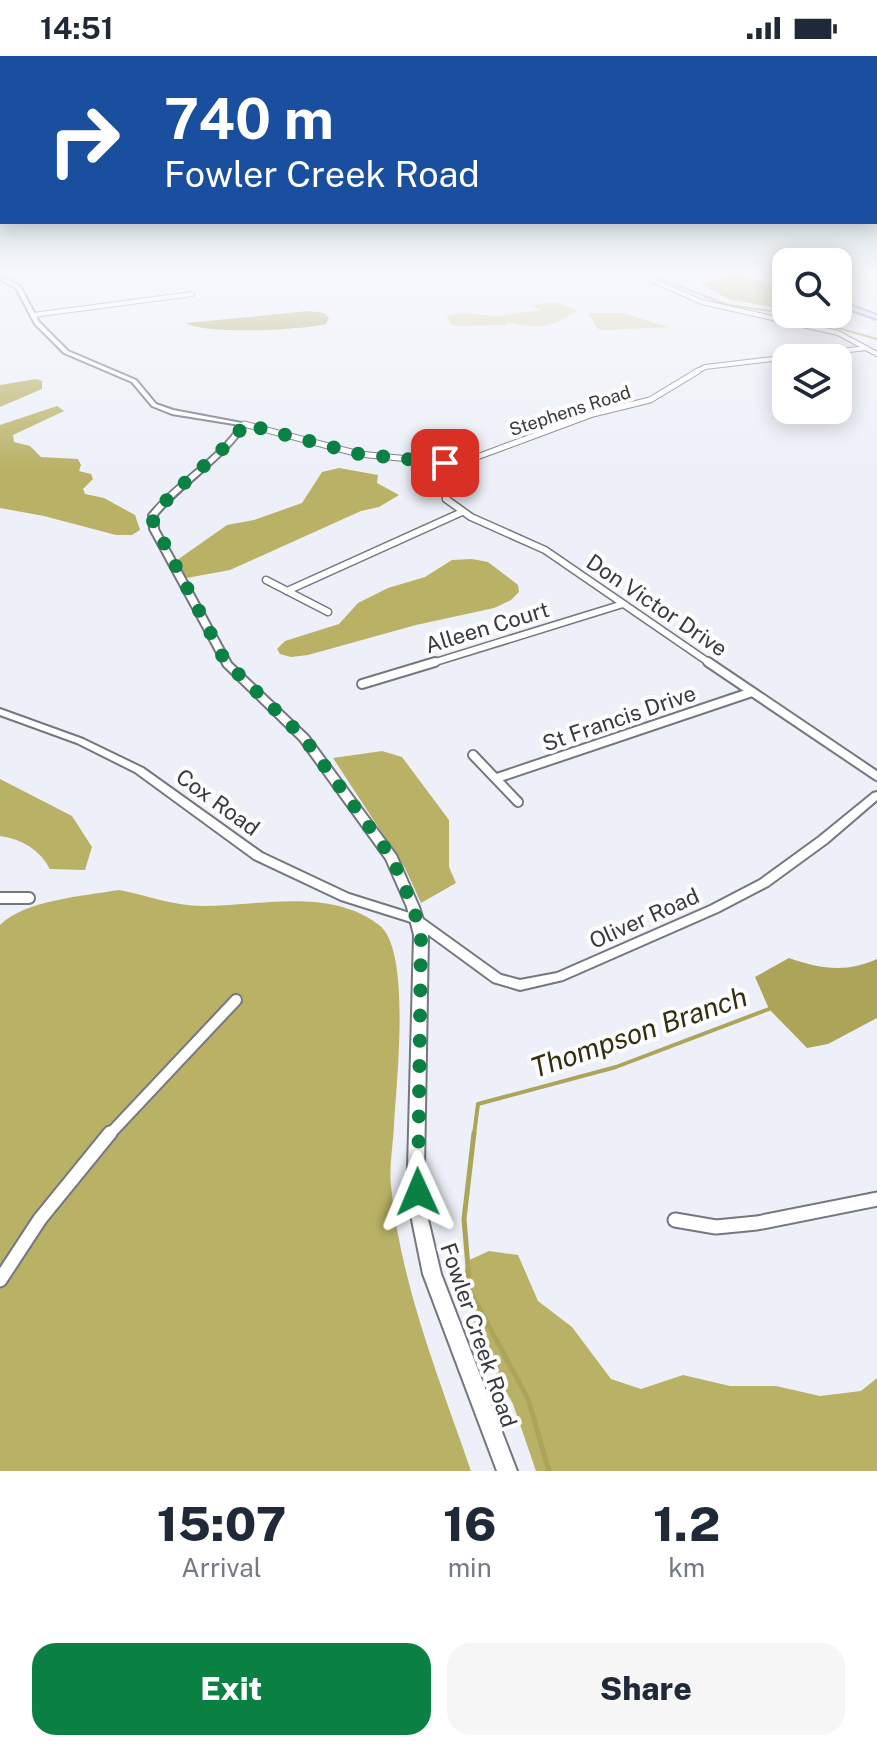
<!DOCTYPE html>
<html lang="en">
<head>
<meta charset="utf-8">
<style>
  body { margin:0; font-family:"Public Sans",sans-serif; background:#f6f6f7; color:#1f2937; height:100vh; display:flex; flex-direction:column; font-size:30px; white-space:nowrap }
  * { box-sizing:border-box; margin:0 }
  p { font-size:26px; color:#747a83 }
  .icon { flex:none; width:44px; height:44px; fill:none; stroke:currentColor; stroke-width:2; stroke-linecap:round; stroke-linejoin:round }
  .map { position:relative; height:1415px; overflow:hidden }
  .sheet { display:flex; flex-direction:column; background:#fff; flex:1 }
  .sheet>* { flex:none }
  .hud { position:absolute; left:0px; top:0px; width:878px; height:168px; box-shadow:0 4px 20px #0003; background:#1a4fa0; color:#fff; overflow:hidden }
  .tools { position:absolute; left:772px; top:192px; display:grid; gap:16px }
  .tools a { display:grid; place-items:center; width:80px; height:80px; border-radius:16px; background:#fff; box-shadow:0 4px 20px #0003; font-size:40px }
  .pin { position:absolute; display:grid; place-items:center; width:68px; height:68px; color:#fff; margin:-34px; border-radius:16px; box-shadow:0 4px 12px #0006 }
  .me { position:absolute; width:88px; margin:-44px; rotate:359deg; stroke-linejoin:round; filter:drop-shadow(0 0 6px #0008) }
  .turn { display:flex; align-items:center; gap:28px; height:168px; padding:0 32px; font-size:36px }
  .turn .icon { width:104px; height:104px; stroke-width:2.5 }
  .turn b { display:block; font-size:56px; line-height:68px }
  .eta { display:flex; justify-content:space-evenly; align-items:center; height:136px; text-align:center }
  .eta b { font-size:48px; font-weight:800; line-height:56px }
  .action { display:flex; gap:16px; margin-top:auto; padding:16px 32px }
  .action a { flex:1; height:92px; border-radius:24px; background:#0b8043; color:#fff; font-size:32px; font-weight:800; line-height:92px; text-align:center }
  .action a+a { background:#f6f6f7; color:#1f2937 }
  .status { display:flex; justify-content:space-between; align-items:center; height:56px; padding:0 40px; background:#fff; direction:ltr }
  .status svg { height:22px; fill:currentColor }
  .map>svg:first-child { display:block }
  .green { fill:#d4d0a2 }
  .forest { fill:#b9b166 }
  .water { fill:#aca559 }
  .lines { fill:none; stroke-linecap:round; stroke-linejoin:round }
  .stream-far2 { stroke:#aca559; stroke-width:2 }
  .stream-far1 { stroke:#aca559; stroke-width:4 }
  .stream { stroke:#aca559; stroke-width:5 }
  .minor-far5-casing { stroke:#75777f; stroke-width:6 }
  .minor-far4-casing { stroke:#75777f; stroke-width:7 }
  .minor-far3-casing { stroke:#75777f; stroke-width:9 }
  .minor-far2-casing { stroke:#75777f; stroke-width:12 }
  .minor-far1-casing { stroke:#75777f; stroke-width:14 }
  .minor-casing { stroke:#75777f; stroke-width:17 }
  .tertiary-casing { stroke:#75777f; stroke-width:4 }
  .secondary-casing { stroke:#75777f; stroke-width:4 }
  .primary-casing { stroke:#8c95b3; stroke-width:4 }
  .minor-far5 { stroke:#fff; stroke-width:4 }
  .minor-far4 { stroke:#fff; stroke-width:5 }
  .minor-far3 { stroke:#fff; stroke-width:6 }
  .minor-far2 { stroke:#fff; stroke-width:8 }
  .minor-far1 { stroke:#fff; stroke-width:10 }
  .minor { stroke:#fff; stroke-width:13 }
  .tertiary { fill:#fff; fill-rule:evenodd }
  .secondary { fill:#fff; fill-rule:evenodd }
  .primary { fill:#d5ddf8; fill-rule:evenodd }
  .route { stroke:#0b8043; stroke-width:14; stroke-dasharray:0 25.2 }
  .labels { text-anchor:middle; stroke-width:8; stroke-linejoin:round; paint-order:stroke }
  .far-street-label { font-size:18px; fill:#38393c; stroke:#fdfdff }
  .street-label { font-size:22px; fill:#38393c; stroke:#fdfdff }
  .near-water-label { font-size:28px; font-style:italic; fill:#332f0d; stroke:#fdfdff }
</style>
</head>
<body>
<div class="status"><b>14:51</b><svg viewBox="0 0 49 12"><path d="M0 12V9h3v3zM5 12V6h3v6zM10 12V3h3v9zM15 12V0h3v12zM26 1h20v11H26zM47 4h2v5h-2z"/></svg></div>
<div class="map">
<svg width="877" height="1415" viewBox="0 0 877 1415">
  <rect width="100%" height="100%" fill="#edf0f8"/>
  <g class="green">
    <path d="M556 246 578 254C548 273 541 273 507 266L508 269 453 270 446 260 463 257 497 260 542 254 529 249Z"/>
    <polygon points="588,257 623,257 668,271 606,274 598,273"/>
  </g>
  <g class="forest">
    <polygon points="734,219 762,226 786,236 786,254 729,243 700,228"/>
    <polygon points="36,323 42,325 42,333 0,351 0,329"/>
    <polygon points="57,350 64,355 13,379 14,386 30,390 41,401 78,403 81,409 79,415 91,418 93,423 83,433 85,438 104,442 135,459 140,474 132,479 116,479 44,460 0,452 0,369"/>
    <polygon points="339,412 378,419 377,427 399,439 379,451 361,455 230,514 181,523 173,509 180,502 227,469 254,464 302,447 322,416"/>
    <polygon points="472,503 488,506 518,529 519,536 511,544 494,552 416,569 308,599 291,601 280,598 277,593 285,585 339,568 358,547 388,532 425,521 452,504"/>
    <polygon points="382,695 402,701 449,764 449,811 456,827 421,847 405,812 333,702"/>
    <path d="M0 723 72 760 92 791 85 814 50 813C40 794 22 783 0 780Z"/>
    <path d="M119 834C145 839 175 850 202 850 259 850 330 831 379 869 412 894 396 1029 394 1070 393 1089 389 1111 391 1130 401 1230 439 1322 471 1415H0V869C25 844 84 840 119 834Z"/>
    <polygon points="489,1195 518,1199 538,1245 572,1271 611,1323 641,1333 683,1319 730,1330 776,1330 820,1340 861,1335 877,1322 877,1415 536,1415 513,1348 478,1286 462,1230 467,1205"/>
  </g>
  <g class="water">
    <path d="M309 255 324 257 329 262 326 268C302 274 206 279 186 267Z"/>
    <path d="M789 902C820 913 847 917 877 903V962L828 988 807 992 769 953 755 921Z"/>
  </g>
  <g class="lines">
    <g class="stream-far2">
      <polyline points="651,216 658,222 728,249 786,257"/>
      <polyline points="788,258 877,283"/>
    </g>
    <polyline class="stream-far1" points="474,1079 478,1048 616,1011 769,953"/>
    <polyline class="stream" points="474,1077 464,1163 470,1235 528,1343 549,1415"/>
    <g class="minor-far5-casing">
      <g id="minor-far5">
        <polyline points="633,216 702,246 838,277 877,298"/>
        <polyline points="33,259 192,238"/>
        <polyline points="694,317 705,311 866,292"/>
      </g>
    </g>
    <g class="minor-far4-casing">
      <g id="minor-far4">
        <polyline points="244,368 359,398 449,407 477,401 593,358 650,344 698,315"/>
        <polyline points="449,445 437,430 438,419 449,407"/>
      </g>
    </g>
    <g class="minor-far3-casing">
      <g id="minor-far3">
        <polyline points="446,443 471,461 545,494 711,608"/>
        <polyline points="266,524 328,556"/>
        <polyline points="287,535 462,456"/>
        <polyline points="429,608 623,548"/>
      </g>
    </g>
    <g class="minor-far2-casing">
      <g id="minor-far2">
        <polyline points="708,606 877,720"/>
        <polyline points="362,628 435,606"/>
        <polyline points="473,699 518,746"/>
        <polyline points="497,722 752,636"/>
      </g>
    </g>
    <g class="minor-far1-casing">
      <g id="minor-far1">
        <polyline points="0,842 29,842"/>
        <polyline points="109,1079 236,944"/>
      </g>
    </g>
    <g class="minor-casing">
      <g id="minor">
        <polyline points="675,1164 716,1171 757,1167 877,1143"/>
        <polyline points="0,1224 40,1163 110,1077"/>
      </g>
    </g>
    <g class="tertiary-casing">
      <polygon id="tertiary" points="0,653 83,683 143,712 262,797 349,838 419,860 501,919 520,924 557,917 710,850 760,824 819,781 873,737 877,736 877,744 827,787 768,830 718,856 563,924 520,934 493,926 411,866 341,844 254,803 135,716 77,687 0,659"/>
    </g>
    <g class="secondary-casing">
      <path id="secondary" d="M0 220 20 230 39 266 68 295 136 324 156 348 173 354 247 368C223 405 184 426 157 459L158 473 231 607 308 680 396 799 419 851 428 879 424 1113 427 1159 441 1218 517 1415H497L423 1218 411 1159 408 1113 414 879 407 851 386 803 300 684 224 610 150 473 149 459C176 425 216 405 240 369L172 358 152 350 132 326 64 297 35 268 16 232 0 223Z"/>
    </g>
    <g class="primary-casing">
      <g id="primary">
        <polygon points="781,216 786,220 786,224 775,216"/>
        <polygon points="838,245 877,259 877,263 838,249"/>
      </g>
    </g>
    <use href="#minor-far5" class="minor-far5"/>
    <use href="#minor-far4" class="minor-far4"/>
    <use href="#minor-far3" class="minor-far3"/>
    <use href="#minor-far2" class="minor-far2"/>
    <use href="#minor-far1" class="minor-far1"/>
    <use href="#minor" class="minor"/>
    <use href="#tertiary" class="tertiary"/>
    <use href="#secondary" class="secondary"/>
    <use href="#primary" class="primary"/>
  </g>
  <linearGradient id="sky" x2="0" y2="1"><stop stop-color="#90aeaf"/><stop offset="0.52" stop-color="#f7f8fc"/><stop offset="1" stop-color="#f7f8fc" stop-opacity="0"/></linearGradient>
  <rect width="877" height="415" fill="url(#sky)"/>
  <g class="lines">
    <path class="route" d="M418 1136 421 879 413 851 392 802 304 682 225 605 153 466C155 443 228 397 244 368L359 398 445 407"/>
  </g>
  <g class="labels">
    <g class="far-street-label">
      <text transform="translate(570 355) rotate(-18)" y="6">Stephens Road</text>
    </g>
    <g class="street-label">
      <text transform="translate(657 549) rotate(34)" y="8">Don Victor Drive</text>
      <text transform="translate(487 571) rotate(-17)" y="8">Alleen Court</text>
      <text transform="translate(619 662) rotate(-19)" y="8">St Francis Drive</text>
      <text transform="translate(218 746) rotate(36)" y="8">Cox Road</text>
      <text transform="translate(644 862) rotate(-24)" y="8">Oliver Road</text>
      <text transform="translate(479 1279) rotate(71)" y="8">Fowler Creek Road</text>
    </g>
    <g class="near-water-label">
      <text transform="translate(639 976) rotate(-19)" y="10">Thompson Branch</text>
    </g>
  </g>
</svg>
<div class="tools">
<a><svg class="icon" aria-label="search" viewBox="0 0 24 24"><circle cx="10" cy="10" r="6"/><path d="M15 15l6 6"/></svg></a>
<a><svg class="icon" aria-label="layers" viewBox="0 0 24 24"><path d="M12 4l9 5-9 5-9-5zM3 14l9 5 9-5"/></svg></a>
</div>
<div class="pin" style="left:445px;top:407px;background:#d93025"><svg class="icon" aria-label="arrive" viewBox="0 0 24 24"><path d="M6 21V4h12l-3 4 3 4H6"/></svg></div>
<svg class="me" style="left:418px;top:1136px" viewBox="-20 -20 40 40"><path d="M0-17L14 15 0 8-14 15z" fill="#0b8043" stroke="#fff" stroke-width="4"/></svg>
<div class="hud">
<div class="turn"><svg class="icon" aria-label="right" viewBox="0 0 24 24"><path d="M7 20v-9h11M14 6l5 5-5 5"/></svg><div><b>740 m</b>Fowler Creek Road</div></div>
</div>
</div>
<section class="sheet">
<div class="eta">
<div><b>15:07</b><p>Arrival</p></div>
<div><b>16</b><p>min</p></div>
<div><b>1.2</b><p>km</p></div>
</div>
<div class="action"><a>Exit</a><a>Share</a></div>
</section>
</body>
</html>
